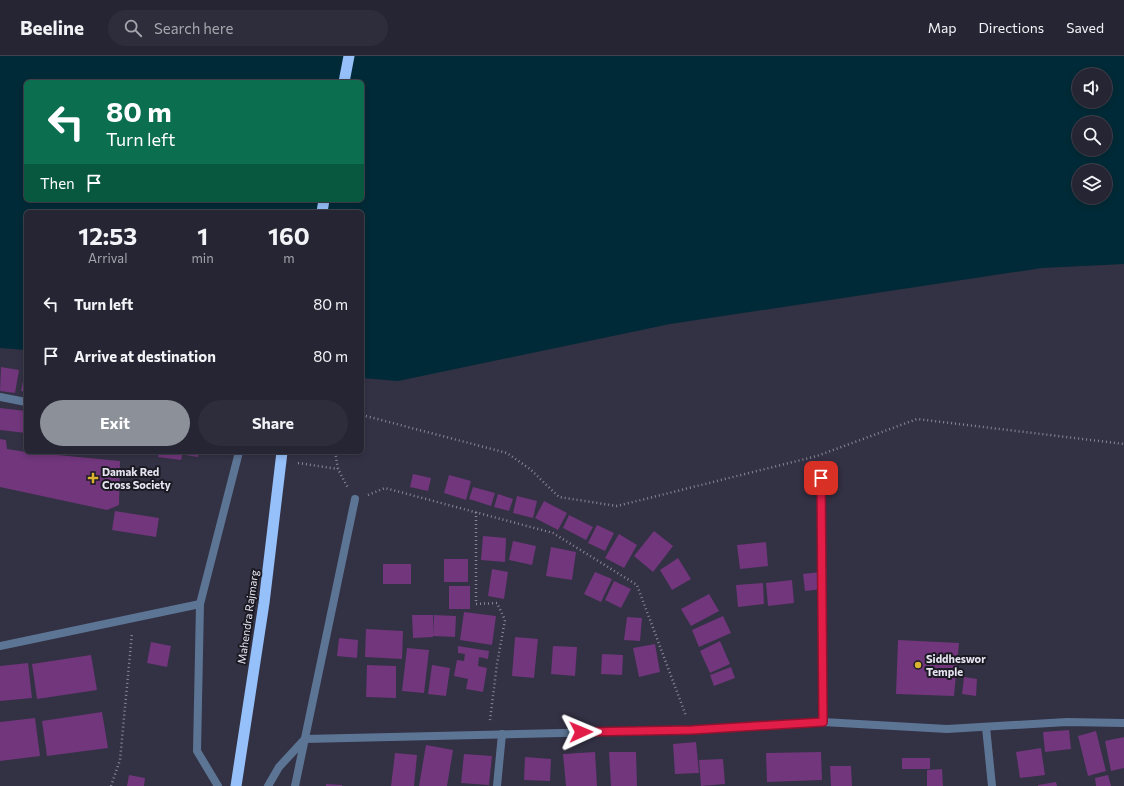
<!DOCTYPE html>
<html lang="en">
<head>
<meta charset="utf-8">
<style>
  body { margin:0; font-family:Commissioner,sans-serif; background:#2e2d3b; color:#f1f3f6; height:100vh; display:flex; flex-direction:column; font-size:15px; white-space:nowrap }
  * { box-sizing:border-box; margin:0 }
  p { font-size:13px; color:#a4a5ac }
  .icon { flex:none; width:22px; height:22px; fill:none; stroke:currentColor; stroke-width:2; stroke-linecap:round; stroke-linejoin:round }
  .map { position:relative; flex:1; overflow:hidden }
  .panel { position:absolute; left:24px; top:154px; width:340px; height:244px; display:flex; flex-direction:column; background:#262533; border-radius:6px; box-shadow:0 2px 6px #0003,0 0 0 1px #42424e }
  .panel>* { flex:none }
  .banner { position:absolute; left:24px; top:24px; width:340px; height:122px; border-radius:6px; box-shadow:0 2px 6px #0003,0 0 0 1px #42424e; background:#0b6e4f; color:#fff; overflow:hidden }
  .buttons { position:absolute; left:1072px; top:12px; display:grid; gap:8px }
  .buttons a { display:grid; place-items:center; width:40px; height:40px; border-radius:50%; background:#262533; box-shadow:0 2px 6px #0003,0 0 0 1px #42424e; font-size:20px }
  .pin { position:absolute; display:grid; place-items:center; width:34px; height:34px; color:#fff; margin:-17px; border-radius:8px; box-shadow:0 2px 6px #0006 }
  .me { position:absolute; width:44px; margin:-22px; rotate:89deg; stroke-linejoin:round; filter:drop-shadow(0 0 3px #0008) }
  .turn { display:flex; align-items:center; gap:14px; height:84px; padding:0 16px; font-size:18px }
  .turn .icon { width:52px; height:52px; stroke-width:2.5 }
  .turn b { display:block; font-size:28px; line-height:34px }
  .then { display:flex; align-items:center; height:38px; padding:0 16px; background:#0003; gap:8px; font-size:15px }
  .eta { display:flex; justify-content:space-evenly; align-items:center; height:68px; text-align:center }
  .eta b { font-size:24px; font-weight:700; line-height:28px }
  .cta { display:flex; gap:8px; margin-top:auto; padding:8px 16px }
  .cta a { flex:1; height:46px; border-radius:24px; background:#8c9099; color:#fff; font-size:16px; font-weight:700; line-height:46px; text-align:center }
  .cta a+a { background:#2e2d3b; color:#f1f3f6 }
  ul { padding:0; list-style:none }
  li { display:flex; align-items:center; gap:12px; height:52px; padding:0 16px }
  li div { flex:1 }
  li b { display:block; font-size:15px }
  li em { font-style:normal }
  header { display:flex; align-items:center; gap:24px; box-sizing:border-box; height:56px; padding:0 20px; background:#262533; border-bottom:1px solid #42424e }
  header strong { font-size:19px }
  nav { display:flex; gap:22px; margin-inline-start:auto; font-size:14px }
  .search { width:280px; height:36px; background:#2e2d3b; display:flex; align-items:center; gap:10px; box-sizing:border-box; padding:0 14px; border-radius:22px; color:#a4a5ac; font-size:15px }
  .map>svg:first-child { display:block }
  .water { fill:#002a37; fill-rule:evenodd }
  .building { fill:#71367c }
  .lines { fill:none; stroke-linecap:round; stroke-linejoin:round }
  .path { stroke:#898797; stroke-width:2.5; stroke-dasharray:1 3; stroke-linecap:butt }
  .minor { stroke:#5d7595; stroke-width:8 }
  .tertiary { stroke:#5d7595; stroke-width:8 }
  .trunk { stroke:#96c0f9; stroke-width:11 }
  .route-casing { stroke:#92132f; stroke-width:10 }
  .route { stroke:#e11d48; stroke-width:7 }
  .poi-dot { fill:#dab333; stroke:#1b1a23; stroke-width:1.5 }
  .labels { text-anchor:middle; stroke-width:4; stroke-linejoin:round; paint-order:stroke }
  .poi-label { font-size:11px; font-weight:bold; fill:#e6e5f1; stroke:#1b1a23; text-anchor:start }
  .street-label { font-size:11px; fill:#e6e5f1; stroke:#1b1a23 }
</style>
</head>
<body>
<header>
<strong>Beeline</strong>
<div class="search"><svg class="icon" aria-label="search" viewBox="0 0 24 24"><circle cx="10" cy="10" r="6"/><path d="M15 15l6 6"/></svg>Search here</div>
<nav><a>Map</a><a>Directions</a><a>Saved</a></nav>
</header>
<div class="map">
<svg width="1124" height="730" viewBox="0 0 1124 730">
  <rect width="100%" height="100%" fill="#333144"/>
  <path class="water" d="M0 0H1124V208L1042 212 670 268 398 325 362 322V156H26V294L0 292ZM1079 19H1105V45H1079ZM26 26H362V144H26ZM1079 67H1105V93H1079ZM1079 115H1105V141H1079Z"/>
  <g class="building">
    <polygon points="1,311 19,314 15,337 0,335"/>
    <polygon points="25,315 26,315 26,336 21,335"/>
    <polygon points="0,352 26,355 26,377 0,374"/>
    <polygon points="0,383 6,384 7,393 26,396 120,405 119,449 107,454 0,431"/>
    <polygon points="159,396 183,396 181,404 158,401"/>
    <polygon points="185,396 199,396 198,401 185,399"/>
    <polygon points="413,418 431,422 428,435 410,431"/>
    <polygon points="449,419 471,425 466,444 444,437"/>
    <polygon points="473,431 495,437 491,450 469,443"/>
    <polygon points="498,438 513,443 509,455 494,451"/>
    <polygon points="517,440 537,445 533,462 513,457"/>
    <polygon points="544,445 567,457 558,474 535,462"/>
    <polygon points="115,455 159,462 156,481 112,474"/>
    <polygon points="569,459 593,471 586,484 563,472"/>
    <polygon points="597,469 614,477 605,495 588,487"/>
    <polygon points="654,475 673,490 653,516 634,500"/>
    <polygon points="619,478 637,489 624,512 605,502"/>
    <polygon points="483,480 506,482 505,506 481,504"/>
    <polygon points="513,485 536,490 532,509 509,504"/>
    <polygon points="766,486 768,510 740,513 737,489"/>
    <polygon points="551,491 576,496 572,524 546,520"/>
    <polygon points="678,502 691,523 672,534 660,514"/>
    <rect x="444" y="503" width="24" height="23"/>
    <rect x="383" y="508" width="28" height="20"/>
    <polygon points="492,513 508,516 504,543 488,540"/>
    <polygon points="595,516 612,523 601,546 584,538"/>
    <polygon points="821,516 823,533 805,535 803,518"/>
    <polygon points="792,524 794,547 768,550 766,527"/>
    <polygon points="614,525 631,533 621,552 605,544"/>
    <polygon points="763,527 764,548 738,551 736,529"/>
    <rect x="449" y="530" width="21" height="23"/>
    <polygon points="709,538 719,555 691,570 681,553"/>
    <polygon points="464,556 496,560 492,589 460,584"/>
    <polygon points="412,559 433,559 433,579 434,559 456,560 455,581 433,580 433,581 413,582"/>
    <polygon points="723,560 731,577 699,591 692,574"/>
    <polygon points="627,561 642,562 640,585 624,584"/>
    <polygon points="366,573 403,575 402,603 365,601"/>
    <polygon points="515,581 538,583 534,622 512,620"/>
    <polygon points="339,582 358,584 357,602 337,600"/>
    <polygon points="898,584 959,587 954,640 896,638"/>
    <polygon points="720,585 730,608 710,617 700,595"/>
    <polygon points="151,586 171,590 167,611 147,607"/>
    <polygon points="655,588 660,616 639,621 633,592"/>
    <polygon points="458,590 489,595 488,603 479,601 478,610 487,612 483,636 466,633 468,623 454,620 457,604 464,605 465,598 458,597"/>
    <polygon points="553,590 577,591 575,620 551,618"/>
    <polygon points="407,592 429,594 424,637 402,635"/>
    <polygon points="602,598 623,599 622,619 601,618"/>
    <polygon points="91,599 97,634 37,643 32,608"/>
    <polygon points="28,607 32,642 0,645 0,610"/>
    <polygon points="367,609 396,610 396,642 366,641"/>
    <polygon points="432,609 450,612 446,640 428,638"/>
    <polygon points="731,611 735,622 714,630 710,619"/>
    <polygon points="964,621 977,623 976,640 962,638"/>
    <polygon points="102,656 108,692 47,700 42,665"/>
    <polygon points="35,662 40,700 0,705 0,666"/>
    <polygon points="1069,674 1071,693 1045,696 1043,676"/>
    <polygon points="1096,675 1106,715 1088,720 1078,680"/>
    <polygon points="1124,681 1124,712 1111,715 1105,685"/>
    <polygon points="696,686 699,717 675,718 673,688"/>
    <polygon points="426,689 453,694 447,730 419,730"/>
    <polygon points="1041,692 1045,719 1020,722 1016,696"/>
    <polygon points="595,696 597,730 566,730 563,698"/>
    <polygon points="609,696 636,696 637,730 611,730"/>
    <polygon points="821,696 822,724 767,726 766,697"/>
    <polygon points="395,697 417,699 414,730 391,730"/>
    <polygon points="464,698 492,700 489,729 461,727"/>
    <polygon points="525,701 551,703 550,725 524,724"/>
    <rect x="902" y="702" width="28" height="11"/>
    <polygon points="723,703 725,728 701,730 699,704"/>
    <polygon points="830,710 851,710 852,730 831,730"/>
    <polygon points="942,713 943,730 927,730 927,714"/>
    <polygon points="129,719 145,722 144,730 127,730"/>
    <polygon points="1108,719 1111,730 1096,730 1095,722"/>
    <polygon points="1056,726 1057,730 1038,730 1038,729"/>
    <polygon points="326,728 342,729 342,730 326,730"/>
  </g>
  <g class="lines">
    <g class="path">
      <polyline points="362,359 507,397 530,413 559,441 617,450 817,400 917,363 1124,388"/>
      <polyline points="335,396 338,413 348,432"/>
      <polyline points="298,407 338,413"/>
      <polyline points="368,439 385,432 553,477 637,529 686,660"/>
      <polyline points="476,456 476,548 497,547 505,564 497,608 490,664"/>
      <polyline points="111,730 120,704 132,577"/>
    </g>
    <g class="minor">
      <polyline points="0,341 26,346"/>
      <polyline points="821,422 823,666"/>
      <polyline points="0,590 200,548"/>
      <polyline points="986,671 992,730"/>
      <polyline points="218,730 197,695 200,548 239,396"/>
      <polyline points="268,730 279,711 304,684"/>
      <polyline points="295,730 355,443"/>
      <polyline points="497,730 502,678"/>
    </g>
    <polyline class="tertiary" points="305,683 692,674 823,666 947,673 1067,666 1124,667"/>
    <g class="trunk">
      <polyline points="344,26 349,0"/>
      <polyline points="322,156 324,144"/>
      <polyline points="236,730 264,547 282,396"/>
    </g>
  </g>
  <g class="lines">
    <g class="route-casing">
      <polyline id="route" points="581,676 692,674 823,666 821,422"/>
    </g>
    <use href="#route" class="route"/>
  </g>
  <g class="poi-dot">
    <path d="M91 416h4v4h4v4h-4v4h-4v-4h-4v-4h4z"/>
    <circle cx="918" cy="609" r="4"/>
  </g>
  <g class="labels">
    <g class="poi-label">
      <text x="102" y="420">Damak Red<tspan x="102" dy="13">Cross Society</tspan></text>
      <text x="926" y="607">Siddheswor<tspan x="926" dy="13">Temple</tspan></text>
    </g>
    <g class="street-label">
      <text transform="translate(248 561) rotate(-82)" y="4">Mahendra Rajmarg</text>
    </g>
  </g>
</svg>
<div class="buttons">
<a><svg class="icon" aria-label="sound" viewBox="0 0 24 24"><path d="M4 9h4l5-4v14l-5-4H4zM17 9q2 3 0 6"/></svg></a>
<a><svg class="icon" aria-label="search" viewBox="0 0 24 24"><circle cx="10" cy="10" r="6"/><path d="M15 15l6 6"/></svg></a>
<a><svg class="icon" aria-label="layers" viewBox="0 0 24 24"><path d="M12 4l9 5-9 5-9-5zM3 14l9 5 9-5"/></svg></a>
</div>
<div class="pin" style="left:821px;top:422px;background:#d93025"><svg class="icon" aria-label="arrive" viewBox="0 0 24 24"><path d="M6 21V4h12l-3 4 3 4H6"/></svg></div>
<svg class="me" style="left:581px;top:676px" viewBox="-20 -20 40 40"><path d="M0-17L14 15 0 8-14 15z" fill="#e11d48" stroke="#fff" stroke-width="4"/></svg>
<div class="banner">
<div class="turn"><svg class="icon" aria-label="left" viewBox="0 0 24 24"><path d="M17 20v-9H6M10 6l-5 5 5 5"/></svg><div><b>80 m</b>Turn left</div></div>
<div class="then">Then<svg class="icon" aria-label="arrive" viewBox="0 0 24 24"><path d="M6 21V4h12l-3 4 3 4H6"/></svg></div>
</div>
<section class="panel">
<div class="eta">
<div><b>12:53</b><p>Arrival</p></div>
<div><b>1</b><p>min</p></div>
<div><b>160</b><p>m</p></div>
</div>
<ul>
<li><svg class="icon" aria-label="left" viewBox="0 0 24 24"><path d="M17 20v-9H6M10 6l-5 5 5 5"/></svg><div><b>Turn left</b></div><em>80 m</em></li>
<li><svg class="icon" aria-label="arrive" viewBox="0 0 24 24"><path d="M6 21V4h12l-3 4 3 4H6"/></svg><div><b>Arrive at destination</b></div><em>80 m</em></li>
</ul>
<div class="cta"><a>Exit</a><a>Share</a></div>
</section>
</div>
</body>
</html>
